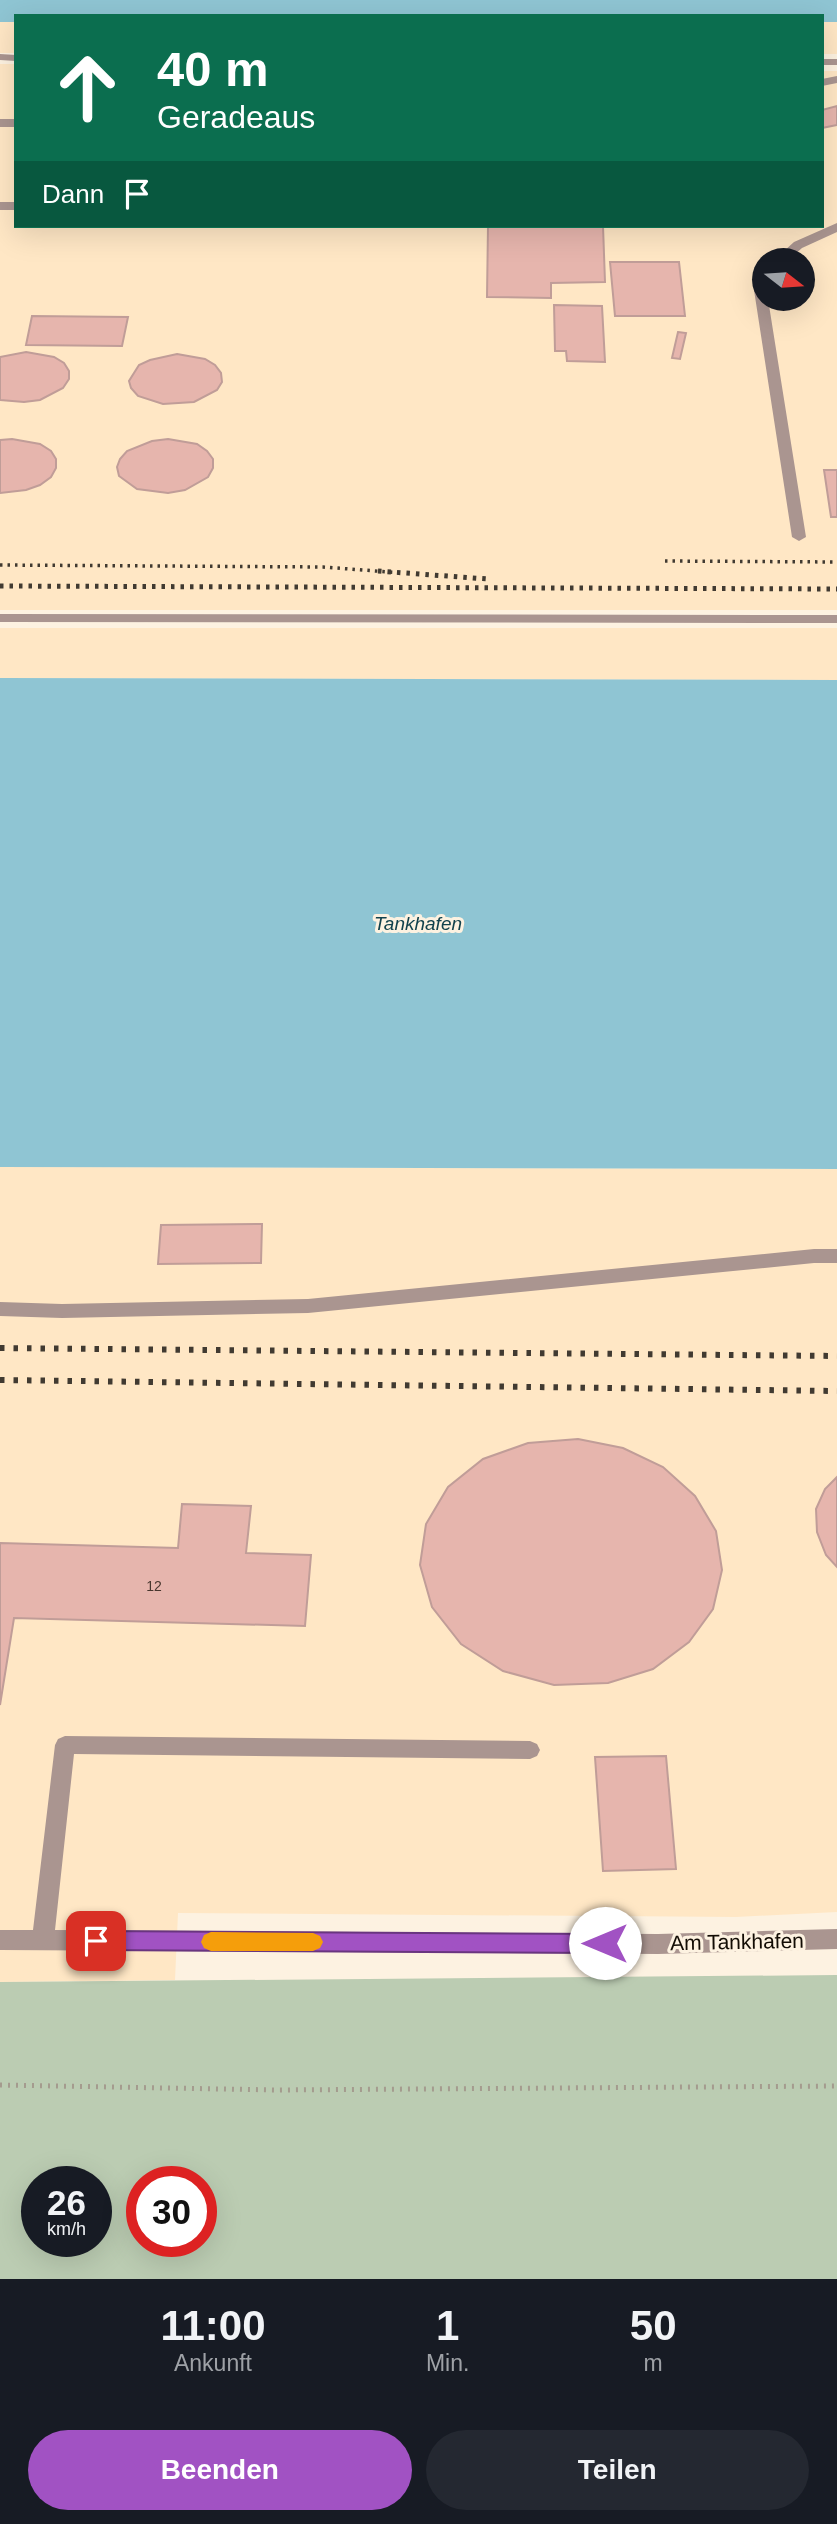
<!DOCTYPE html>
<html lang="de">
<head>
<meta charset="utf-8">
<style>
  body { margin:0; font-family:Helvetica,sans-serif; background:#242831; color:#f1f3f6; height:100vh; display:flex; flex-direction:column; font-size:26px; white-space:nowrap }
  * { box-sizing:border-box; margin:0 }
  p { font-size:23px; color:#9ea1a6 }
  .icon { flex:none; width:38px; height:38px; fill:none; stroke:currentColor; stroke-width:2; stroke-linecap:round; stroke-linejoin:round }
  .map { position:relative; height:2279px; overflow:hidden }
  .side { display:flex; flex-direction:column; background:#171b24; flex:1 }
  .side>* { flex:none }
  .guide { position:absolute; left:14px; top:14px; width:810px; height:214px; border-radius:0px; box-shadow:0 7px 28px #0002; background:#0b6e4f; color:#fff; overflow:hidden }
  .needle { width:46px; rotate:107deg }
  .fabs { position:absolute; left:752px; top:248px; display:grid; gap:14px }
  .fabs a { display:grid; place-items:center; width:63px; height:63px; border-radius:50%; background:#171b24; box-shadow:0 7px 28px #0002; font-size:35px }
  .speed { position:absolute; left:21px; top:2166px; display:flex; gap:14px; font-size:35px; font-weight:700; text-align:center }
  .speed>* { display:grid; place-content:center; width:91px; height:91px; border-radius:50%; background:#171b24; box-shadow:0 7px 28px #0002; line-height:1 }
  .speed small { font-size:18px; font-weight:400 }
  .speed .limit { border:10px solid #d22; background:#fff; color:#111 }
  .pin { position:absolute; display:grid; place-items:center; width:60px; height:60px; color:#fff; margin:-30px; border-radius:14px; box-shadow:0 4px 10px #0006 }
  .me { position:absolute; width:77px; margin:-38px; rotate:270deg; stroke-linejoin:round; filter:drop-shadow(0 0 5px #0008) }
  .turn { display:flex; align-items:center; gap:24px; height:147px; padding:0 28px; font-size:32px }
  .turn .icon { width:91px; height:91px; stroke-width:2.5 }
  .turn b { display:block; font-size:49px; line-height:60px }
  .then { display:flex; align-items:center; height:66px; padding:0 28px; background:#0003; gap:14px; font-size:26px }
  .eta { display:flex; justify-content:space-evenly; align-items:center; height:119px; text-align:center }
  .eta b { font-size:42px; font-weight:800; line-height:49px }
  .action { display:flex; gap:14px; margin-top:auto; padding:14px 28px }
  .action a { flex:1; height:80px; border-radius:42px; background:#a152c3; color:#fff; font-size:28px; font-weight:800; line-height:80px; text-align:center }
  .action a+a { background:#242831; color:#f1f3f6 }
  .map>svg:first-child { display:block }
  .built { fill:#ffe7c5; fill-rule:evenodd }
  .green { fill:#bbccb2; fill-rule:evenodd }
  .water { fill:#8fc5d3 }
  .building { fill:#e6b5ad; stroke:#c09d98; stroke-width:2 }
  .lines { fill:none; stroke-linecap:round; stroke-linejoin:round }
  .path { stroke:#a49b8e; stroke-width:5; stroke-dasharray:2 6; stroke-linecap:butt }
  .minor { fill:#aa9590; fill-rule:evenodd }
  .rail-far2 { stroke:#413a31; stroke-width:3.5; stroke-dasharray:2.5 5; stroke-linecap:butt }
  .rail-far1 { stroke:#413a31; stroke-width:5; stroke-dasharray:3.5 6; stroke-linecap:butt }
  .rail { stroke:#413a31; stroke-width:6; stroke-dasharray:4.5 9; stroke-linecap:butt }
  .route { fill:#a152c3; stroke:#69357f; stroke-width:2 }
  .slow { fill:#f59e0b }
  .labels { text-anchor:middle; stroke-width:6; stroke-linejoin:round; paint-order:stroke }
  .number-label { font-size:14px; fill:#47362e }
  .water-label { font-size:19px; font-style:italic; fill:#12424d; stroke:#fdf2e1 }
  .near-street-label { font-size:21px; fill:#120c04; stroke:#fdf2e1 }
</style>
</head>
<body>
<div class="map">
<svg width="837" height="2279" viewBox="0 0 837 2279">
  <rect width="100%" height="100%" fill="#fdf2e1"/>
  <g class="built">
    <rect x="0" y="22" width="16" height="31"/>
    <rect x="823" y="22" width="14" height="32"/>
    <path d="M0 64H16V226H822L823 71H837V610H0ZM765 261H803V299H765Z"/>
    <polygon points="0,628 837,628 837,680 0,678"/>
    <polygon points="0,1167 837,1169 837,1912 736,1917 178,1913 175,1980 0,1982"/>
  </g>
  <path class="green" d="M837 1975V2279H0V1982ZM37 2182H96V2242H37ZM142 2182H201V2242H142Z"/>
  <g class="water">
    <polygon points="0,0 837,0 837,22 823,22 822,16 16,16 16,22 0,22"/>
    <polygon points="0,678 837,680 837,1169 0,1167"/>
  </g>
  <g class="building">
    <polygon points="837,106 837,125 822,128 822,110"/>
    <polygon points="488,226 603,226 605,282 551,283 551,298 487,297"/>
    <polygon points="610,262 679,262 685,316 615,316"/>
    <polygon points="554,305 602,306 605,362 567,361 566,351 555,351"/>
    <polygon points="32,316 128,317 122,346 26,345"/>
    <polygon points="678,332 686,333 680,359 672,358"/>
    <polygon points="26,352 54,357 64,363 69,371 69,379 63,388 40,400 24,402 0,400 0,357"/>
    <polygon points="177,354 205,359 215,365 221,373 222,382 217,390 194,402 163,404 138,396 131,388 129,381 139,365 150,360"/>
    <polygon points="12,439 40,444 51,451 56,459 56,468 51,477 40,485 26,490 0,493 0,440"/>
    <polygon points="168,439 197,444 207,451 213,459 213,468 208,477 185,490 168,493 137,489 119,476 117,467 120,459 127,451 152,441"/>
    <polygon points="824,470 837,470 837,517 831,517"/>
    <polygon points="262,1224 261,1263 158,1264 161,1225"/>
    <polygon points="578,1439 623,1448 663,1467 695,1496 716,1531 722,1570 713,1609 689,1642 653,1669 608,1683 554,1685 503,1671 461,1644 432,1607 420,1565 426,1524 448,1487 483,1459 528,1443"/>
    <polygon points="837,1477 837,1567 826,1555 817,1532 816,1509 825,1489"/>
    <polygon points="182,1504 251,1506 246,1553 311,1555 305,1626 14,1618 0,1705 0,1543 178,1548"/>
    <polygon points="666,1756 676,1869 603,1871 595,1757"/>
  </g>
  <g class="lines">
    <polyline class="path" points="0,2085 278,2090 837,2086"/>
    <g class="minor">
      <polygon points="0,54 16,55 16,61 0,60"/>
      <rect x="822" y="59" width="15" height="6"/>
      <polygon points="837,76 837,83 822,86 822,79"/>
      <rect x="0" y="119" width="16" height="8"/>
      <rect x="0" y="202" width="16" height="8"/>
      <polygon points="837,223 837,232 802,248 787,261 773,261 794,242"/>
      <polygon points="765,277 765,299 768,299 806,537 799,541 792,537 754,290 761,278"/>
      <polygon points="0,614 837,615 837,623 0,622"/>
      <polygon points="814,1249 837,1249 837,1263 814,1263 308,1313 62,1318 0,1316 0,1302 62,1304 308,1299"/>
      <polygon points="65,1736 530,1741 537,1744 540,1750 537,1756 530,1759 74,1754 55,1930 658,1934 837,1929 837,1949 658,1954 0,1950 0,1930 33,1930 55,1745 58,1739"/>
    </g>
    <g class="rail-far2">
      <polyline points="665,561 837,562"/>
      <polyline points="0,565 323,567 402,573"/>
    </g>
    <g class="rail-far1">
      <polyline points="378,571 488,579"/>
      <polyline points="0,586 837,589"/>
    </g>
    <g class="rail">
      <polyline points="0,1348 837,1356"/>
      <polyline points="0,1380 837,1391"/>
    </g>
  </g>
  <polygon class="route" points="96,1931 605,1934 612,1937 615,1943 612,1950 605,1953 96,1950 89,1947 86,1941 89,1934"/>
  <polygon class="slow" points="211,1932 313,1933 320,1936 323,1942 320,1948 313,1951 211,1951 204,1948 201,1942 204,1935"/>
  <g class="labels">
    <g class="number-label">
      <text x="154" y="1591">12</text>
    </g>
    <g class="water-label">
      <text x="418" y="930">Tankhafen</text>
    </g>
    <g class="near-street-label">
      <text transform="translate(737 1942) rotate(-1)" y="7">Am Tankhafen</text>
    </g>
  </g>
</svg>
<div class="fabs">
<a><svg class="needle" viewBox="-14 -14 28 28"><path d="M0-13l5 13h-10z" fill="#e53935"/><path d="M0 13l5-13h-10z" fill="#9ea1a6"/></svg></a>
</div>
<div class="speed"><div>26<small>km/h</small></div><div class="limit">30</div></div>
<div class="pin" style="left:96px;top:1941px;background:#d93025"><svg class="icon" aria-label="arrive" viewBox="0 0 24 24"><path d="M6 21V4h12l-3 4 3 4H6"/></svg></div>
<svg class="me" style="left:605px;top:1943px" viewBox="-20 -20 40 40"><circle r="19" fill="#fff"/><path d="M0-13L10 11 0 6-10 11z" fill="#a152c3"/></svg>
<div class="guide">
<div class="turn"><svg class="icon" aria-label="ahead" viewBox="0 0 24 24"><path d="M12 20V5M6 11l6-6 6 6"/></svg><div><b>40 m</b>Geradeaus</div></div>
<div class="then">Dann<svg class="icon" aria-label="arrive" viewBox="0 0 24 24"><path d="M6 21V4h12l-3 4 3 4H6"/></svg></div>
</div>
</div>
<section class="side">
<div class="eta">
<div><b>11:00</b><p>Ankunft</p></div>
<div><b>1</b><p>Min.</p></div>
<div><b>50</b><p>m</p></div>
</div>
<div class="action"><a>Beenden</a><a>Teilen</a></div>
</section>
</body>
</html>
